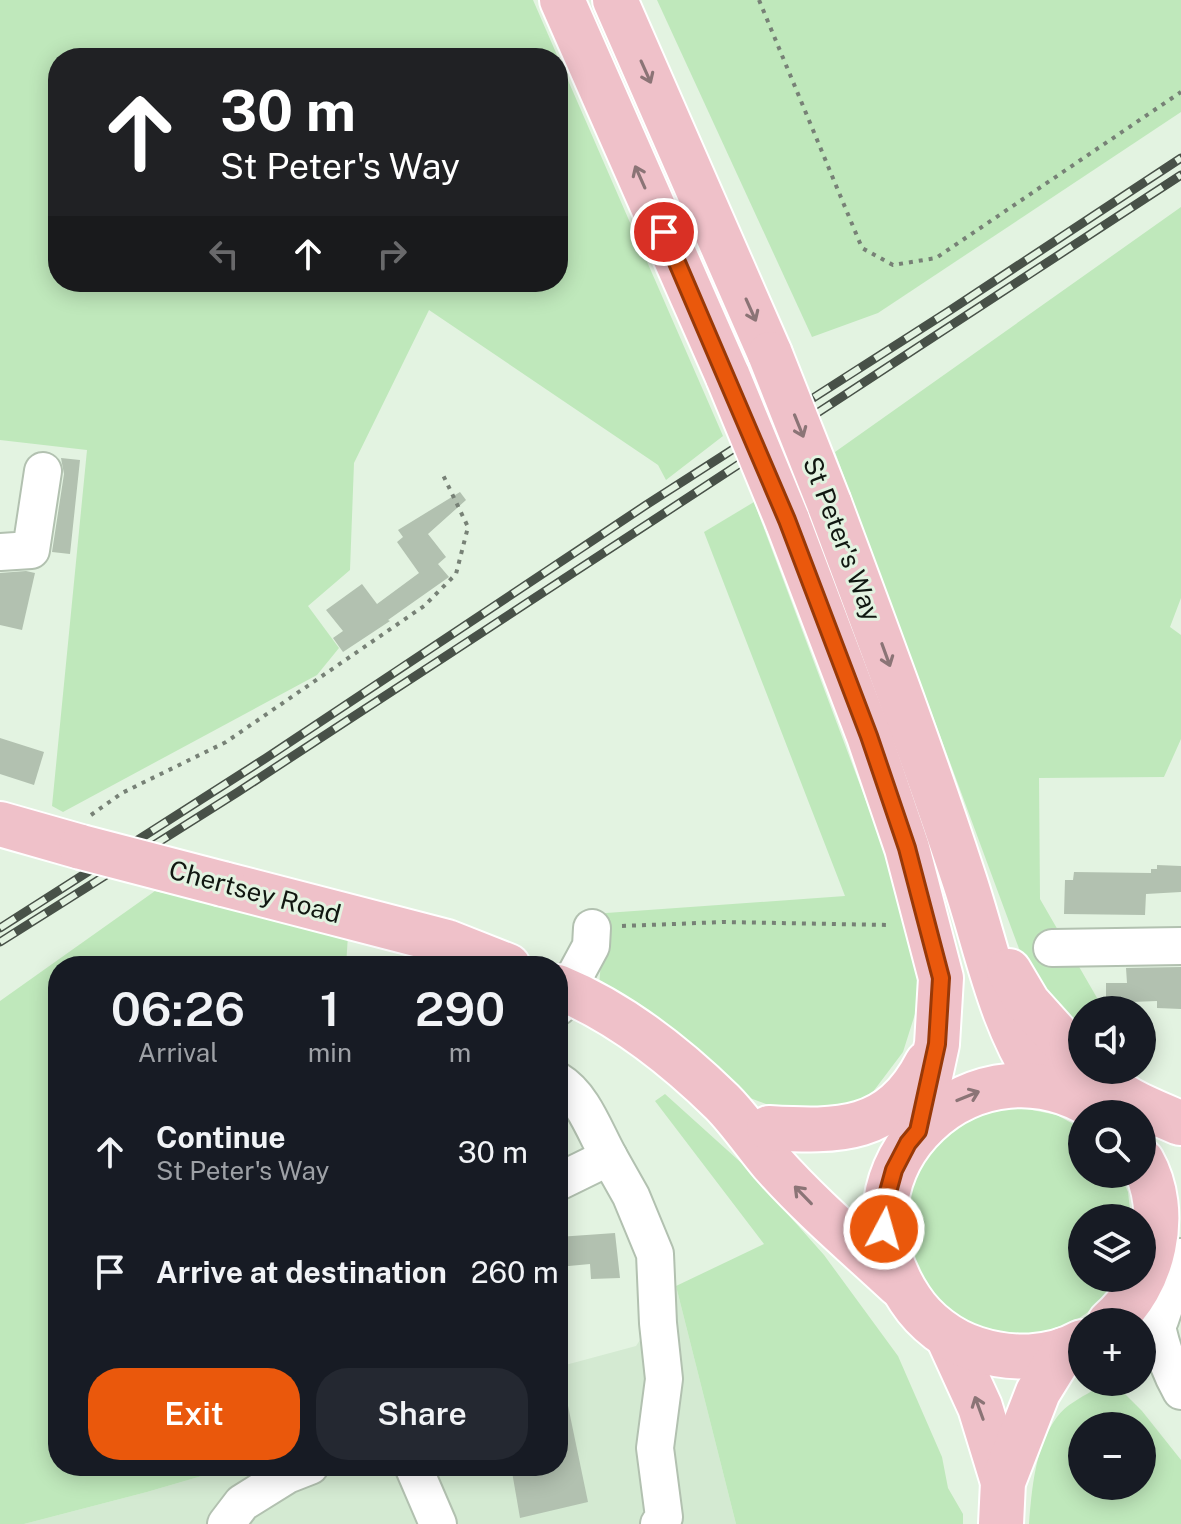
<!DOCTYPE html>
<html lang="en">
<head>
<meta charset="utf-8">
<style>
  body { margin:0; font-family:"Public Sans",sans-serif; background:#242831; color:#f1f3f6; height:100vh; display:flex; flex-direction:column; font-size:30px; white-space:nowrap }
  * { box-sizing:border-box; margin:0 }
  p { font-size:26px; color:#9ea1a6 }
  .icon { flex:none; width:44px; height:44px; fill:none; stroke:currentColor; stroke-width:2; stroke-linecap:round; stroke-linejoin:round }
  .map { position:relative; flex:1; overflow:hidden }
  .side { position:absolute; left:48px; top:956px; width:520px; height:520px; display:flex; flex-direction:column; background:#171b24; border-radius:32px; box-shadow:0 4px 20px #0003 }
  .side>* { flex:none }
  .top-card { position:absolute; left:48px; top:48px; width:520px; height:244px; border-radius:32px; box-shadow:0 4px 20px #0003; background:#202124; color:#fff; overflow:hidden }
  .tools { position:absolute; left:1068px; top:996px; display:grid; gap:16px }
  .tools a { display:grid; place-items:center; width:88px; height:88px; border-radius:50%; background:#171b24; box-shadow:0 4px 20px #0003; font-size:40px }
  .pin { position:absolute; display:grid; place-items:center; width:68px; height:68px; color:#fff; margin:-34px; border:4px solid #fff; border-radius:50%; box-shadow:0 2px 8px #0007 }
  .me { position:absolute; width:88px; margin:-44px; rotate:6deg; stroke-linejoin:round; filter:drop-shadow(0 0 6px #0008) }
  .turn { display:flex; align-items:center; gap:28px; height:168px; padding:0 40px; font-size:36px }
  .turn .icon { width:104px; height:104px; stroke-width:2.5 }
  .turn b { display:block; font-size:56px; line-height:68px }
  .lanes { display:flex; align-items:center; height:76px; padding:0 40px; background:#0003; justify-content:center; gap:40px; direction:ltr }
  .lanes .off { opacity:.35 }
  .eta { display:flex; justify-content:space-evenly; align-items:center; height:136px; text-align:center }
  .eta b { font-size:48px; font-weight:600; line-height:56px }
  .action { display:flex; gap:16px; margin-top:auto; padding:16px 40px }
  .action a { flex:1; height:92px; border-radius:32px; background:#ea580c; color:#fff; font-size:32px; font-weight:600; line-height:92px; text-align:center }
  .action a+a { background:#242831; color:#f1f3f6 }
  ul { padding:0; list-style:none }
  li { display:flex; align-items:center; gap:24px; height:120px; padding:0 40px }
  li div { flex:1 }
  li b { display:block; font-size:30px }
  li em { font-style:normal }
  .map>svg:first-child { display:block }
  .built { fill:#d4ead2 }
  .green { fill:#bfe8bb; fill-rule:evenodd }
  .building { fill:#b2c1b0 }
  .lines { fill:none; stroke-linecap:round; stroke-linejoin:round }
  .minor-casing { stroke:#b2c1b0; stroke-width:40 }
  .major-casing { stroke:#fff; stroke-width:48 }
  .path { stroke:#778176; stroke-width:4; stroke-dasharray:4 6; stroke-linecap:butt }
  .minor { stroke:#fff; stroke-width:36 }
  .major { stroke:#efc1c9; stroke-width:44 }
  .rail-casing { stroke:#485148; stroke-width:9 }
  .rail { stroke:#e3f3e1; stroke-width:6; stroke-dasharray:18; stroke-linecap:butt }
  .major-bridge-casing { stroke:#fff; stroke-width:48; stroke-linecap:butt }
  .major-bridge { stroke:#efc1c9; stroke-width:44 }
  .oneway { stroke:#8b7476 }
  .route-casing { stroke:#983908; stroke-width:20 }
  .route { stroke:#ea580c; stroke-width:14 }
  .labels { text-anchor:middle; stroke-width:6; stroke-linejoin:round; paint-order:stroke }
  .street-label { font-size:26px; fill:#111711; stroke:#e3f3e1 }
</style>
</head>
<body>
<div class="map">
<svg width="1181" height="1524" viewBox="0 0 1181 1524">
  <rect width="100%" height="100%" fill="#e3f3e1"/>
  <polygon class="built" points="676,1286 736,1524 24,1524 147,1492 236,1466 558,1466 558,1367 636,1346"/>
  <g class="green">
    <path d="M0 0H533L723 436 666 480 658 465 429 310 354 463 350 570 308 606 339 648 317 675 63 812 52 806 87 450 0 440ZM58 58H558V282H58Z"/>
    <polygon points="657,0 1181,0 1181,112 878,313 812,337"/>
    <polygon points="1181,207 1181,598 1170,627 1181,635 1181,739 1164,777 1039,778 1040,899 1104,1010 1082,1010 1082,1039 1021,954 835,452"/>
    <polygon points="754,502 917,937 921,995 903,1052 860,1109 806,1119 750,1098 599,988 601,960 592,914 845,896 704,532"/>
    <polygon points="155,891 348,935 346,966 58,966 58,1466 236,1466 147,1492 24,1524 0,1524 0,1001"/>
    <polygon points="665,1094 747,1168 824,1255 898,1356 942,1457 948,1488 963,1514 963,1524 736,1524 676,1286 764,1244 655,1101"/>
    <path d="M1022 1108 1057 1115 1082 1129V1174H1120L1128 1192 1131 1218H1082V1278H1116C1100 1306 1082 1320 1052 1331 1028 1339 1003 1338 980 1330 877 1294 881 1145 986 1113 997 1109 1010 1109 1022 1108Z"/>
    <path d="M1092 1391 1125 1394 1142 1411 1181 1460V1524H1029C1032 1488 1035 1447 1057 1417 1066 1405 1080 1398 1092 1391ZM1082 1426H1142V1486H1082Z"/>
  </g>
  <g class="building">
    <polygon points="61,458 80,460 70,554 52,552 64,474"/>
    <polygon points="460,492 466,500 428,534 446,557 438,564 449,577 388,620 390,621 343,652 333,638 343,631 326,610 362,584 377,604 419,573 397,542 403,537 398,530"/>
    <polygon points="26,571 35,573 22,630 0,625 0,573"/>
    <polygon points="0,738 44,752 34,785 0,774"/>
    <polygon points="1157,865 1181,866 1181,892 1146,894 1145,915 1064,914 1065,880 1073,880 1074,872 1151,873 1151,869 1157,869"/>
    <polygon points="1181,967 1181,1009 1157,1008 1157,1001 1106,1003 1106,983 1127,983 1126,968"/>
    <polygon points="615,1233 620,1278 591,1279 590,1264 558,1267 558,1237"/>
    <polygon points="567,1401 588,1502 520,1518 511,1466 558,1466 558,1402"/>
  </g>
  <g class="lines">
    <g class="minor-casing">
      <g id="minor">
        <polyline points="0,552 31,550 43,471"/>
        <polyline points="1052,948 1181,946"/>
        <polyline points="558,1007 591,946 592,928"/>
        <path d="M558 1081C583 1096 595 1132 609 1157L558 1182"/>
        <polyline points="609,1157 631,1196 655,1254 658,1323 664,1379 655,1448 664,1517 659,1524"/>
        <path d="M1148 1268C1153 1312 1159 1352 1181 1391"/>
        <polyline points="1160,1320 1181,1257"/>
        <polyline points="413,1466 438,1524"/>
        <polyline points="226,1524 242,1503 287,1475 310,1466"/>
      </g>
    </g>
    <g class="major-casing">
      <g id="major">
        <polyline points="562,0 728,377"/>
        <polyline points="615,0 770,354"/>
        <path d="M829 503C875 627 922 751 963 876 988 950 998 1019 1043 1086"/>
        <polyline points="787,520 869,736 907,848 941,978 937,1044 918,1131"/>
        <polyline points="0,824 81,847"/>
        <polyline points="223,884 447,942 508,966"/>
        <polyline points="1009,971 1028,1003 1082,1063"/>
        <path d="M558 987C619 1012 675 1056 722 1102 740 1120 755 1143 772 1163 811 1207 856 1245 899 1285"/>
        <path d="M1089 1070C1114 1096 1146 1109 1180 1123"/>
        <path d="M769 1128C839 1132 891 1133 927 1063"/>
        <path d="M1110 1322C1154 1285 1171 1212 1142 1161"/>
        <polyline points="948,1337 980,1407 1003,1482"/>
        <path d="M1082 1342C1050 1360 1010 1360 976 1349 950 1341 925 1322 910 1299 823 1169 978 1022 1105 1114"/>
        <polyline points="1001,1524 1003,1482 1038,1392 1064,1350"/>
      </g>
    </g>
    <g class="path">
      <polyline points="759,0 862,248 893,265 936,258 1181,92"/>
      <polyline points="91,815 122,793 226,742 424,606 456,574 468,527 443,475"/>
      <polyline points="622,926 724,922 889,925"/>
    </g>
    <use href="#minor" class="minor"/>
    <use href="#major" class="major"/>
    <g class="rail-casing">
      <g id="rail">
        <polyline points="0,928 266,758 646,505 949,311 1181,158"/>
        <polyline points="0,942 238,792 1181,175"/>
      </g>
    </g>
    <use href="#rail" class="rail"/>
    <g class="major-bridge-casing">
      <g id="major-bridge">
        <polyline points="770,354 829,503"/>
        <polyline points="728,377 787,520"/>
        <polyline points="81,847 223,884"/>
      </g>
    </g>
    <use href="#major-bridge" class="major-bridge"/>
  </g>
  <defs><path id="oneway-shaft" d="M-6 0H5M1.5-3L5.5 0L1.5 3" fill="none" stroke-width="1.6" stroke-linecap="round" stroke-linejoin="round" transform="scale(2)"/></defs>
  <g class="oneway">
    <use href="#oneway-shaft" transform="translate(646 72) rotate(66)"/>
    <use href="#oneway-shaft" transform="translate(640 177) rotate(-114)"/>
    <use href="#oneway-shaft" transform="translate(751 310) rotate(66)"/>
    <use href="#oneway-shaft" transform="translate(799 426) rotate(68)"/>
    <use href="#oneway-shaft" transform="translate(886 655) rotate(70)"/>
    <use href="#oneway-shaft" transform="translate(968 1096) rotate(-22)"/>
    <use href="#oneway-shaft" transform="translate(803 1195) rotate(-134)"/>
    <use href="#oneway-shaft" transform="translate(979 1408) rotate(-110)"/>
  </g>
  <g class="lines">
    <g class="route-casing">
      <polyline id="route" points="664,232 787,520 869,736 907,848 941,978 937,1044 918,1131 908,1143 894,1170 886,1199 884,1229"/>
    </g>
    <use href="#route" class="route"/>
  </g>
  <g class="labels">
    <g class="street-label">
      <text transform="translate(842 539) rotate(69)" y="9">St Peter's Way</text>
      <text transform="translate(255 892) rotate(15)" y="9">Chertsey Road</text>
    </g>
  </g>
</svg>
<div class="tools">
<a><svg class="icon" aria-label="sound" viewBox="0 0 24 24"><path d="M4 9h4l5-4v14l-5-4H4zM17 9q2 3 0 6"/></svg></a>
<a><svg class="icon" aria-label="search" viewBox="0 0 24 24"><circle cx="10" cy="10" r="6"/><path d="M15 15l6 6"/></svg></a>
<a><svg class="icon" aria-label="layers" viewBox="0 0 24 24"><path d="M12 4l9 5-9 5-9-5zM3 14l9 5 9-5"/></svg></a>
<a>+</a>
<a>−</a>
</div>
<div class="pin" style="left:664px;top:232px;background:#d93025"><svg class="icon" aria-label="arrive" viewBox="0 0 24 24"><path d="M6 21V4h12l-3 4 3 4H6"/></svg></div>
<svg class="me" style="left:884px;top:1229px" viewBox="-20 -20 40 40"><circle r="17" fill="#ea580c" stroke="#fff" stroke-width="3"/><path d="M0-11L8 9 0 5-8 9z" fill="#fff"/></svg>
<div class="top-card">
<div class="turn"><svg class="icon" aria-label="ahead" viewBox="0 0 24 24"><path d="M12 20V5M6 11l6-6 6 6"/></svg><div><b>30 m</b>St Peter's Way</div></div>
<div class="lanes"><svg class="icon off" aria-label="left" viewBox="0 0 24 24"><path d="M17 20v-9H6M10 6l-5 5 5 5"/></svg><svg class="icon" aria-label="ahead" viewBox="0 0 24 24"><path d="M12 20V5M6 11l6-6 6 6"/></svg><svg class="icon off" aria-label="right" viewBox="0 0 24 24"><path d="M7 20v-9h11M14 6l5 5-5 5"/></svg></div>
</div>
<section class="side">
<div class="eta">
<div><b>06:26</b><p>Arrival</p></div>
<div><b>1</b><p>min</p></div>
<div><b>290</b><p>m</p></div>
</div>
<ul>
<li><svg class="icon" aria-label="ahead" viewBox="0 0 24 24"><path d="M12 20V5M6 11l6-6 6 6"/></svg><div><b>Continue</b><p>St Peter's Way</p></div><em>30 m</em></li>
<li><svg class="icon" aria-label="arrive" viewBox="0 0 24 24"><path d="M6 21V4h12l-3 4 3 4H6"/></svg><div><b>Arrive at destination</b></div><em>260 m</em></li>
</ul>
<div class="action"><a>Exit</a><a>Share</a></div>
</section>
</div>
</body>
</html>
